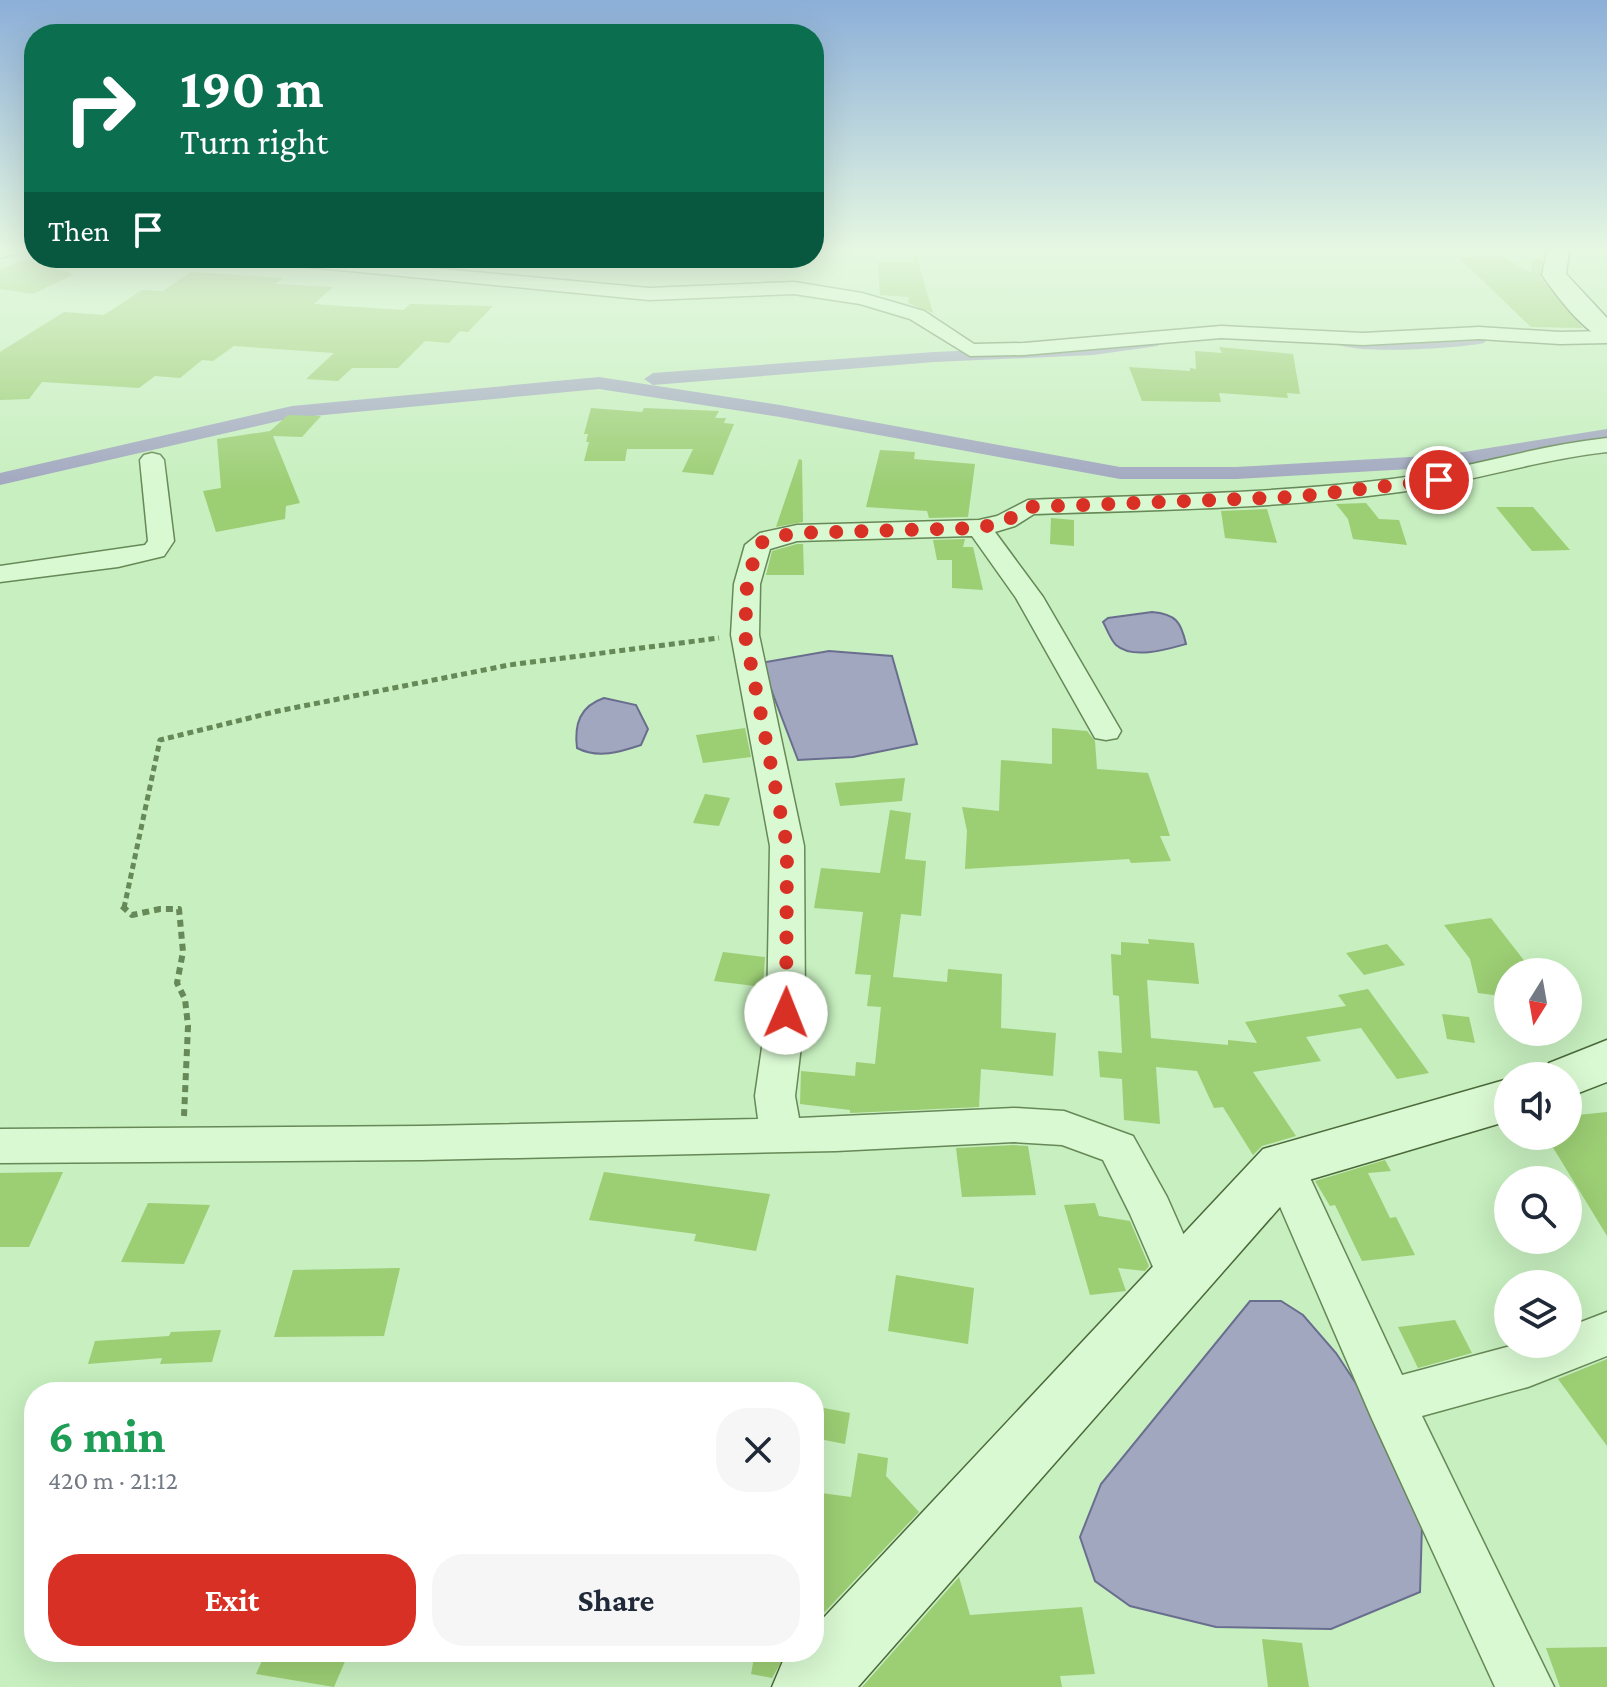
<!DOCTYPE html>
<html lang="en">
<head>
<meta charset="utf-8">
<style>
  body { margin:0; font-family:"Crimson Pro",serif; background:#f6f6f7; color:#1f2937; height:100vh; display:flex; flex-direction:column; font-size:30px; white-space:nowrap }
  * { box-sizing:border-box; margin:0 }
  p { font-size:26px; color:#747a83 }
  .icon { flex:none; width:44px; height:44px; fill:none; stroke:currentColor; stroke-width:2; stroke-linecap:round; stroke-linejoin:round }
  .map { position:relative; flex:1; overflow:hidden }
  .details { position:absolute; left:24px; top:1382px; width:800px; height:280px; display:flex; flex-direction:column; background:#fff; border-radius:32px; box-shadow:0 8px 32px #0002 }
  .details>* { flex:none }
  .guide { position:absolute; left:24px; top:24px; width:800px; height:244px; border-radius:32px; box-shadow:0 8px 32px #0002; background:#0b6e4f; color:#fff; overflow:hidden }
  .needle { width:52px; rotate:191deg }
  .buttons { position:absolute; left:1494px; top:958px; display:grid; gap:16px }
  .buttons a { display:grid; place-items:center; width:88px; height:88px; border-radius:50%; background:#fff; box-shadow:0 8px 32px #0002; font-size:40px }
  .pin { position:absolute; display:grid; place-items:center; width:68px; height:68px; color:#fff; margin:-34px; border:4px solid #fff; border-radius:50%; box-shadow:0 2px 8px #0007 }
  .me { position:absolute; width:88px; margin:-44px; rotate:1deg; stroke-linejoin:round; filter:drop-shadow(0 0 6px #0008) }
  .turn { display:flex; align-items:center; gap:28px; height:168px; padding:0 24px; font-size:36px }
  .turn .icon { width:104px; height:104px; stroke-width:2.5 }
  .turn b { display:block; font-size:56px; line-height:68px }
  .then { display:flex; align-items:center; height:76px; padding:0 24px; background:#0003; gap:16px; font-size:30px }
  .round { display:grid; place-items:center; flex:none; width:84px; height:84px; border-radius:32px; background:#f6f6f7 }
  .headline { display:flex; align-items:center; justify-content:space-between; height:136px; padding:0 24px }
  h1 { font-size:48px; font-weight:700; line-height:60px; color:#1e9e55 }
  .cta { display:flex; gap:16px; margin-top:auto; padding:16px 24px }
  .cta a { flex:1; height:92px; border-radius:32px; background:#d93025; color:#fff; font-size:32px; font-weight:700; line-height:92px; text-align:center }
  .cta a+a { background:#f6f6f7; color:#1f2937 }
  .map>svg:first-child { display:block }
  .water { fill:#a2a7c0; stroke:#6a6e8e; stroke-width:2 }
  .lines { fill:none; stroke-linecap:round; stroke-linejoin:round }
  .canal { fill:#a2a7c0; fill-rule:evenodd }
  .building { fill:#9cce74 }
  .service-casing { stroke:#678857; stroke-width:3 }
  .minor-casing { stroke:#678857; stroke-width:3 }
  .secondary-casing { stroke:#4b693a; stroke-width:3 }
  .path-far1 { stroke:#678857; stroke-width:5; stroke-dasharray:6 4; stroke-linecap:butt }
  .path { stroke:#678857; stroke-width:6; stroke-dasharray:7 5; stroke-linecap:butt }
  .service { fill:#d9f9d2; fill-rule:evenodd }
  .minor { fill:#d9f9d2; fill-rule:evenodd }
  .secondary { fill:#d9f9d2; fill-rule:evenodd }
  .route { stroke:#d93025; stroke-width:14; stroke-dasharray:0 25.2 }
</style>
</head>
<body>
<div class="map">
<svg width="1607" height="1687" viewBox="0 0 1607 1687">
  <rect width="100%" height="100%" fill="#c7efbf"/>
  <g class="water">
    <path d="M1152 612C1176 614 1181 622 1186 644 1168 649 1133 660 1116 645 1110 639 1107 629 1103 622L1108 618Z"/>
    <polygon points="829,651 892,656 917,744 853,757 798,760 761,663"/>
    <path d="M604 698 636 705 648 729 641 745C620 752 598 759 577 748 574 724 580 706 604 698Z"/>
    <polygon points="1250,1301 1281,1301 1303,1315 1336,1353 1395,1443 1422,1525 1420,1592 1331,1629 1216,1627 1130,1606 1095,1581 1080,1537 1101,1484"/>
  </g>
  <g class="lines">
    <g class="canal">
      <path d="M1478 334 1487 339 1484 343C1461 348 1348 356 1334 342L1343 337 1398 340Z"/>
      <polygon points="1152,337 1161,342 1158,346 1093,355 934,362 653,385 644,379 653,373 934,352 1093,345"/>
      <polygon points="599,377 780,405 1120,467 1236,467 1445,455 1607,429 1607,441 1445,467 1236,479 1120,479 780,417 599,389 292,418 0,485 0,473 292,406"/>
    </g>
  </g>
  <g class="building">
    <polygon points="915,251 933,313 908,303 909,297 880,295 878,262 912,262 913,265"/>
    <polygon points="1500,255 1531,273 1532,259 1542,259 1540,277 1583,328 1531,327 1458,257"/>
    <polygon points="29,259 74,274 33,294 0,289 0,269"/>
    <polygon points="191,272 283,278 275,284 333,287 314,304 403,310 410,304 493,306 468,332 460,331 449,343 425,341 398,368 352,368 338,381 306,379 334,353 234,346 213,361 202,360 180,378 155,376 139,388 42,382 29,399 0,400 0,352 64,312 104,315 142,290 163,291"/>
    <polygon points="1219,347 1293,354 1300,394 1287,393 1288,398 1219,393 1221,402 1142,401 1129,367 1190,371 1190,368 1196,369 1195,351 1222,353"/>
    <polygon points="591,408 642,412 644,408 719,411 715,418 726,418 724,423 734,424 713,475 682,472 693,449 627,449 625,461 584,461 589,442 586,442 588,434 584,434"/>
    <polygon points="288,415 321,416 302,437 273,436 300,503 286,506 285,519 216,532 203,491 221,488 217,439 270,431"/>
    <polygon points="880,450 915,452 914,459 975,464 968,517 929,518 927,511 866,507"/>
    <polygon points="799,459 802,460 803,522 776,527"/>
    <polygon points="1366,503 1379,519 1399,520 1407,545 1353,539 1348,519 1336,504"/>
    <polygon points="1496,507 1533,507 1570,550 1532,551"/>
    <polygon points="1267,509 1277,543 1225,538 1221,511"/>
    <polygon points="1051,518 1074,520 1074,546 1050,544"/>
    <polygon points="965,539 963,547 973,547 983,590 952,588 952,560 937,560 933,540"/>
    <polygon points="797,544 803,544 804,575 766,575 772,551"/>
    <polygon points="745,728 751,757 703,763 696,735"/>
    <polygon points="1052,728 1087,731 1095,741 1097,769 1148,773 1170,836 1160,836 1171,861 1131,863 1129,859 965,869 967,831 962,807 999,811 1001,760 1052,764"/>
    <polygon points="905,778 902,801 840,806 835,783"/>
    <polygon points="705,794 730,798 719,826 693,823"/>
    <polygon points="890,810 911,813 905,859 926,861 921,916 901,914 893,977 947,982 948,969 1002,974 1001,1028 1056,1033 1053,1076 981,1069 979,1107 850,1113 850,1110 800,1104 801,1071 855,1076 856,1062 875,1064 881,1007 867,1006 871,975 855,974 863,912 814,908 821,868 880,873"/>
    <polygon points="1491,918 1533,972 1508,972 1508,997 1478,993 1470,959 1444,925"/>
    <polygon points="1148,939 1194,943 1199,984 1147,980 1151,1038 1228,1045 1228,1040 1257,1043 1245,1022 1346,1006 1338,995 1368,989 1429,1073 1397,1079 1361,1028 1306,1037 1321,1061 1253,1072 1296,1136 1262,1146 1253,1155 1223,1107 1214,1108 1197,1071 1156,1067 1160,1124 1124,1120 1122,1079 1100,1077 1098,1051 1122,1053 1119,996 1113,995 1111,954 1121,955 1121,942 1149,944"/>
    <polygon points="1387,944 1405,965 1364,975 1346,953"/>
    <polygon points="723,952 765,957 763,987 714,981"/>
    <polygon points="1442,1014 1469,1017 1475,1043 1447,1039"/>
    <polygon points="1607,1112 1607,1236 1546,1136 1568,1136 1568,1116"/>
    <polygon points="1014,1145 1028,1146 1036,1195 962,1197 956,1148"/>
    <polygon points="1385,1160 1391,1171 1368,1173 1390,1218 1396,1217 1415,1255 1362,1261 1335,1205 1330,1206 1315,1181"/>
    <polygon points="63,1172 29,1247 0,1247 0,1173"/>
    <polygon points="604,1172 770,1194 756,1251 694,1241 696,1234 589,1220"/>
    <polygon points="148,1203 210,1205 184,1264 121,1262"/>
    <polygon points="1095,1203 1099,1216 1130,1221 1149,1266 1145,1271 1118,1268 1126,1291 1090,1295 1064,1205"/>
    <polygon points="400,1268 384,1336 274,1337 293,1270"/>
    <polygon points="896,1275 974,1288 968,1344 888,1331"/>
    <polygon points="1455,1320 1472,1353 1418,1368 1398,1327"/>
    <polygon points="221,1330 212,1362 160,1364 162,1358 88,1364 95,1341 169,1336 171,1332"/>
    <polygon points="1607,1359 1607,1446 1558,1379"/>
    <polygon points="814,1406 850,1413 845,1444 814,1438"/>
    <polygon points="858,1453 888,1458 886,1476 919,1512 819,1618 814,1613 814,1591 824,1582 814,1570 814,1492 851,1497"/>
    <polygon points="959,1577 970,1615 1082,1607 1095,1674 1060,1676 1062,1687 862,1687"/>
    <polygon points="1262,1639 1302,1643 1309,1687 1268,1687"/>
    <polygon points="1607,1647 1607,1687 1560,1687 1546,1648"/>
    <polygon points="266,1652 349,1652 334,1687 256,1674"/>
    <polygon points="755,1652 787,1652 772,1678 751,1674"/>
  </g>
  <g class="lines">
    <g class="service-casing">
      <polygon id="service" points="18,251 17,253 0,258 0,252"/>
    </g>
    <g class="minor-casing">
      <g id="minor">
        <polygon points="258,258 324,258 649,288 794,282 862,293 924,311 974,344 1024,343 1221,326 1363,333 1479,327 1560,332 1607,331 1607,343 1560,344 1479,339 1363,345 1221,338 1024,355 970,356 910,319 860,304 794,294 649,300 267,263"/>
        <path d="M1607 438V452C1534 460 1465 484 1392 493 1273 509 1153 510 1034 514L1015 526 995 532 1043 597 1121 731 1117 738 1106 740 1095 738 1091 731 1016 598 972 536 797 541 770 549 760 584 759 635 804 846 805 1013 795 1096 799 1118 1014 1108 1064 1111 1133 1136 1167 1197 1202 1276 1195 1290 1179 1296 1163 1290 1130 1214 1103 1160 1062 1145 1014 1142 836 1151 422 1160 0 1163V1129L422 1126 758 1119 755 1096 767 1013 770 846 731 635 734 584 745 545 760 533 797 525 979 520 997 516 1028 500C1149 495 1272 494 1392 479 1465 469 1534 446 1607 438Z"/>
        <polygon points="152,453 160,455 164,460 174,541 164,556 118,567 0,582 0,566 145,545 148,541 140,460 144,455"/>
        <polygon points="1283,1147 1298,1152 1402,1375 1518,1344 1568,1344 1568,1327 1607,1312 1607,1356 1528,1387 1422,1416 1554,1687 1495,1687 1372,1419 1262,1165 1268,1152"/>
      </g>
    </g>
    <g class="secondary-casing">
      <g id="secondary">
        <path d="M1547 251H1569L1566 274 1607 318V340C1585 334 1555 294 1542 275Z"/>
        <polygon points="1607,1040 1607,1082 1568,1097 1568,1076 1542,1076 1549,1063"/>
        <polygon points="1508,1079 1508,1121 1302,1182 858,1687 772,1687 783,1661 791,1652 814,1652 814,1628 1263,1149"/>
      </g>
    </g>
    <polyline class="path-far1" points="124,908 160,740 278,711 509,665 719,638"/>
    <polyline class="path" points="122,906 132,915 160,909 179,909 183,952 177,983 185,999 188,1026 184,1116"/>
    <use href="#service" class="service"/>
    <use href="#minor" class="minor"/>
    <use href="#secondary" class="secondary"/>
  </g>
  <linearGradient id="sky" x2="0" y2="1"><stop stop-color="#8cafd8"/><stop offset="0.51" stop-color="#e6f8e2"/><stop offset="1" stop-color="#e6f8e2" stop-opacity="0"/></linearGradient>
  <rect width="1607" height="488" fill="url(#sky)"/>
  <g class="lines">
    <polyline class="route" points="786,1013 787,846 745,635 747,584 758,545 769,538 797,533 979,528 1006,521 1028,507 1294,497 1439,480"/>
  </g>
</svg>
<div class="buttons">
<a><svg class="needle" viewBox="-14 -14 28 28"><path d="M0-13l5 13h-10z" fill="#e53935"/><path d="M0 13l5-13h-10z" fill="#747a83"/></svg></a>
<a><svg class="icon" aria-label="sound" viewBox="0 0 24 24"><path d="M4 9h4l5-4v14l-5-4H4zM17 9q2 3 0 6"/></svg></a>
<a><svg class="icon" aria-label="search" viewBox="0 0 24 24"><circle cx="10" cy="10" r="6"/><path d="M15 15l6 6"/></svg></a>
<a><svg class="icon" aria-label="layers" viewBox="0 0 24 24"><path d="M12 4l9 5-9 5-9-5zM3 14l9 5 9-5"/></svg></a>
</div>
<div class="pin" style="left:1439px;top:480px;background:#d93025"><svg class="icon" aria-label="arrive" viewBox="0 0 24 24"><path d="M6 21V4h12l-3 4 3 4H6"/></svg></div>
<svg class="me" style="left:786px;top:1013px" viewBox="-20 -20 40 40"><circle r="19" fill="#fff"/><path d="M0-13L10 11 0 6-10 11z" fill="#d93025"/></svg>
<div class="guide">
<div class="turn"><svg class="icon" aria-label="right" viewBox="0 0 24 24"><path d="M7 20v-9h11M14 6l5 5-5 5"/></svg><div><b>190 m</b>Turn right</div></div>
<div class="then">Then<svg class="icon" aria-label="arrive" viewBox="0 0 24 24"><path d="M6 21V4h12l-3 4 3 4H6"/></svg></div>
</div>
<section class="details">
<div class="headline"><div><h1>6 min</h1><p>420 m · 21:12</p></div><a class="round"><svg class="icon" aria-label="close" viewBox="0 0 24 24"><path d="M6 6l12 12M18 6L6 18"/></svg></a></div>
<div class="cta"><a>Exit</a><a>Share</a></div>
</section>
</div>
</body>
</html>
